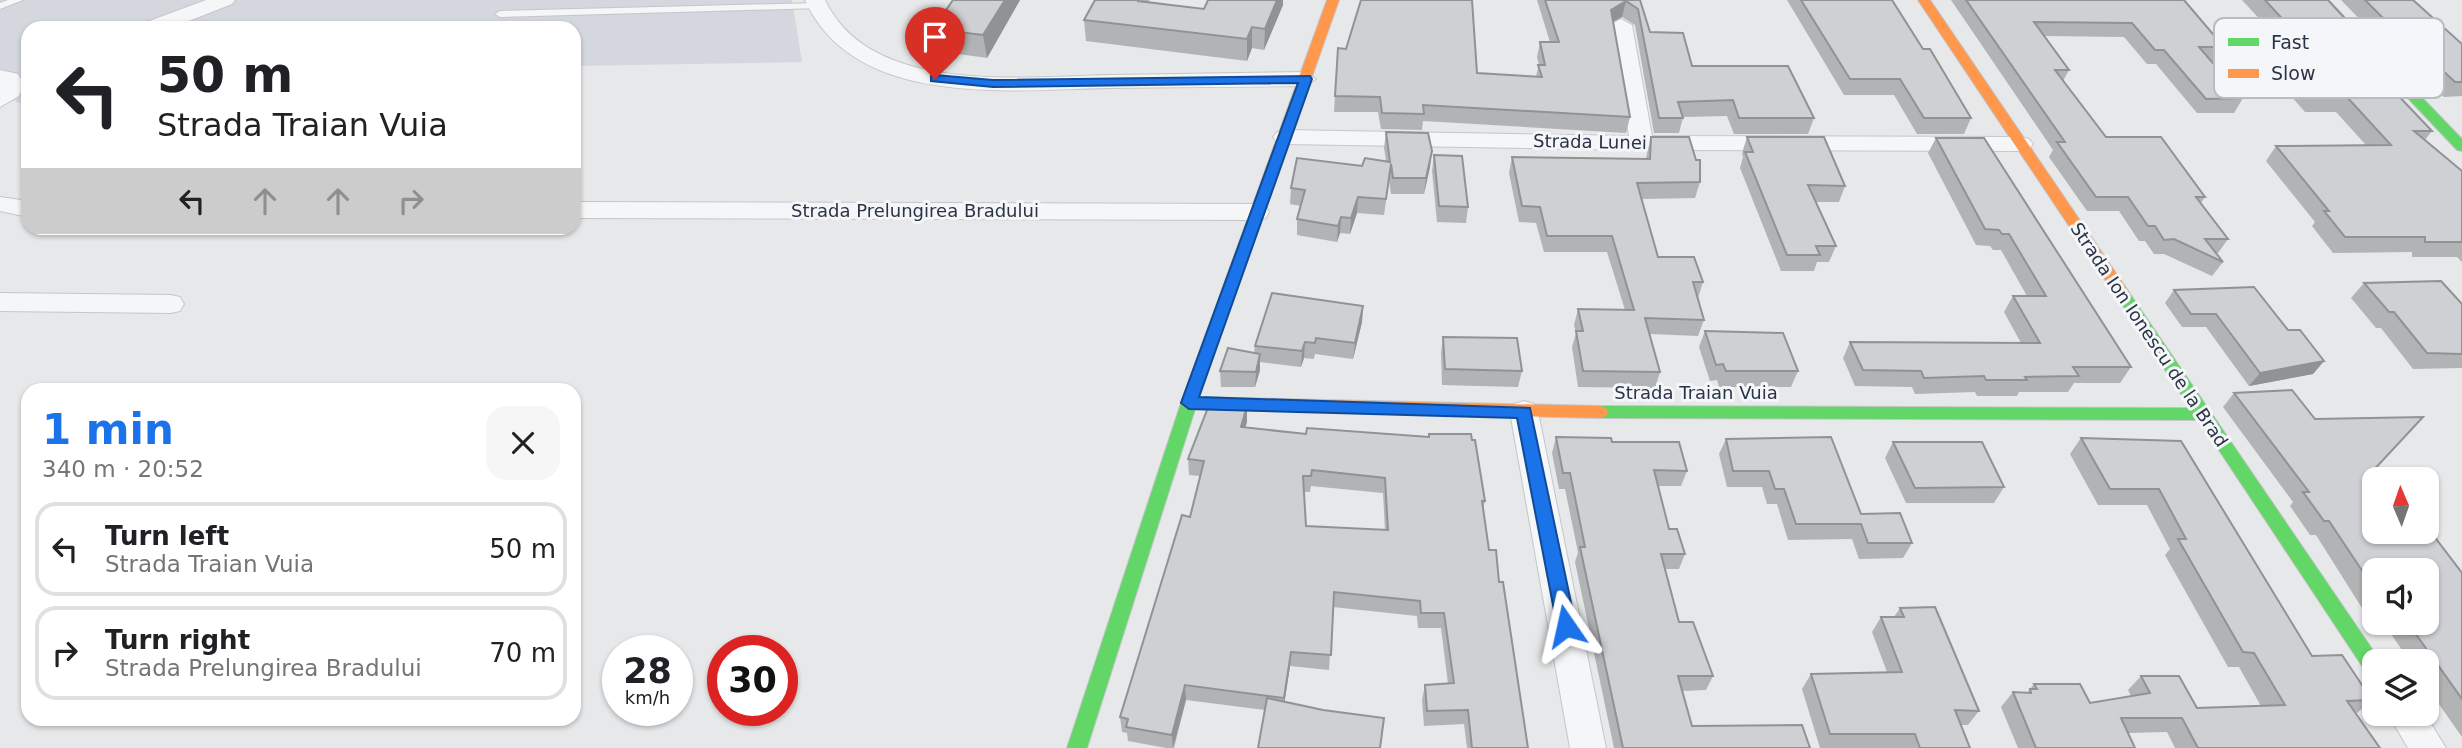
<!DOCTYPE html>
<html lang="en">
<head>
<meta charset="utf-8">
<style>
  body { margin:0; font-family:"DejaVu Sans",sans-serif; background:#f6f6f6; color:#202124; height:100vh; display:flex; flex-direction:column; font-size:26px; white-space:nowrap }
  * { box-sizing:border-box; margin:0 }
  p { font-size:23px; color:#757577 }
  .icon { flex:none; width:38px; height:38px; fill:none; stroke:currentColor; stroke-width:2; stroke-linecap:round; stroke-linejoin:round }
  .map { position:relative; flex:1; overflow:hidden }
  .panel { position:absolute; left:21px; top:383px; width:560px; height:343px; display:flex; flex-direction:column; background:#fff; border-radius:21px; box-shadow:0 2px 5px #0004 }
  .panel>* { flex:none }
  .banner { position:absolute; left:21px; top:21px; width:560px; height:214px; border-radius:21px; box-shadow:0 2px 5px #0004; background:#fff; color:#202124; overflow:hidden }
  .needle { width:46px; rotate:358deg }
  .fabs { position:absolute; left:2362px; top:467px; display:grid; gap:14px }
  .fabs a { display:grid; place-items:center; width:77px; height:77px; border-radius:14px; background:#fff; box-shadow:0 2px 5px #0004; font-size:35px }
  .speed { position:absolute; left:602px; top:635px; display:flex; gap:14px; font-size:35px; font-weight:700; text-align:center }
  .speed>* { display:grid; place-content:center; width:91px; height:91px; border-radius:50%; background:#fff; box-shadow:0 2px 5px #0004; line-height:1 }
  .speed small { font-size:18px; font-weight:400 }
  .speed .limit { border:10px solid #d22; background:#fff; color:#111 }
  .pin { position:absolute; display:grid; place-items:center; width:60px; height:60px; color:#fff; margin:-72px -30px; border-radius:50% 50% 50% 0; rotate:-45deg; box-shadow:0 0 7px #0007 }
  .pin .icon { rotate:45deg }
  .me { position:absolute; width:77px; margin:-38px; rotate:349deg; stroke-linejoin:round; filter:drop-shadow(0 0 5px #0008) }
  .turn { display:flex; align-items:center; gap:24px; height:147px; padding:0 21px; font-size:32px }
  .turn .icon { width:91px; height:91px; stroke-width:2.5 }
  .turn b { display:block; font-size:49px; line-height:60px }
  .lanes { display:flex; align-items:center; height:66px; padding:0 21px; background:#0003; justify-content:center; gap:35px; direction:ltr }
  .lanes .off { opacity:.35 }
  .round { display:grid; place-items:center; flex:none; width:74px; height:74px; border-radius:21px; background:#f6f6f6 }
  .headline { display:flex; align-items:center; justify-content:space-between; height:119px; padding:0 21px }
  h1 { font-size:42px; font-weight:800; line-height:52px; color:#1a73e8 }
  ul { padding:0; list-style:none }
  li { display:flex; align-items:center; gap:21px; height:94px; margin:0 14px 10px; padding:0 7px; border:4px solid #e0e0e0; border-radius:21px }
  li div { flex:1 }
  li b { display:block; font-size:26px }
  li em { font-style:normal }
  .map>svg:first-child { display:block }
  .built { fill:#d4d7dd }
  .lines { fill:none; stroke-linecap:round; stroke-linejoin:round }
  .lane-casing { stroke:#c4c6c8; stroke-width:2 }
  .street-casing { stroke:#c4c6c8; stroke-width:2 }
  .fast-casing { stroke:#c4c6c8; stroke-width:2 }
  .slow-casing { stroke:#c4c6c8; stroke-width:2 }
  .lane { fill:#f5f6f7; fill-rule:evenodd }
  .street { fill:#f5f6f7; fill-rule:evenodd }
  .fast { fill:#63d668; fill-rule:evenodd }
  .slow { fill:#ff974d; fill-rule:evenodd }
  .wall { fill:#b1b3b5; fill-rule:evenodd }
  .shaded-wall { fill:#909294 }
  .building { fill:#ced0d3; stroke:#909294; stroke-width:2; fill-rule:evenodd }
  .route { fill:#1a73e8; stroke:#114b97; stroke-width:2 }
  .labels { text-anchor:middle; stroke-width:6; stroke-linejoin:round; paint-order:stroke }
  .street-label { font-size:18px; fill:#2b3445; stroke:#f4f6f9 }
  .key { fill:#f4f6f9; stroke:#b8bcc3; stroke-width:2 }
  .key-label { font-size:19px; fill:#2b3445 }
</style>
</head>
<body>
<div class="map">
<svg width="2462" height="748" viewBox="0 0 2462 748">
  <rect width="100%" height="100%" fill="#e6e8ea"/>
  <polygon class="built" points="0,0 792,0 802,62 574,66 574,28 28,28 28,106 0,96"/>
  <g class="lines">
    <g class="lane-casing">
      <g id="lane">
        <polygon points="8,0 23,0 0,9 0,3"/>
        <polygon points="817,3 822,6 821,8 500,17 495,14 500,11"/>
      </g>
    </g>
    <g class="street-casing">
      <g id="street">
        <polygon points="206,0 235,0 232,4 171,28 141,28 144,23"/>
        <path d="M805 0H825C871 97 1026 76 1113 75 1177 74 1241 73 1305 72L1316 79 1305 86C1239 87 1173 87 1108 88 1010 90 854 109 805 0Z"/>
        <polygon points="1621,19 1632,25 1652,136 2021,137 2029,139 2033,144 2029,149 2021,151 1642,150 1285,144 1277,142 1273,137 1277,132 1285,130 1629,136 1610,25"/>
        <polygon points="0,70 18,74 24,84 19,96 0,107"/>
        <polygon points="0,197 28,201 28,217 0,211"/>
        <polygon points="574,202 1257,204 1266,206 1269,212 1266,218 1257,220 574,218"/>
        <polygon points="0,293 171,295 180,297 184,304 180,311 171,313 0,311"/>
        <polygon points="1524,401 1534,404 1538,412 1606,748 1570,748 1510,412 1514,404"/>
        <polygon points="2388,714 2425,714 2446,748 2408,748"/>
      </g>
    </g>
    <g class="fast-casing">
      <g id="fast">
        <polygon points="2315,0 2328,0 2462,139 2462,151 2457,150"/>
        <polygon points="1256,210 1263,215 1197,403 1087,748 1067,748 1181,403 1249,215"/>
        <polygon points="2123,290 2128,291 2381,662 2375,662 2375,677 2368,675 2199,420 1600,418 1594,416 1592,412 1594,408 1600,406 2190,408 2116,295"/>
      </g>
    </g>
    <g class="slow-casing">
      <g id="slow">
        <polygon points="1327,0 1339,0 1263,215 1256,220 1251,218 1249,215"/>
        <polygon points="1918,0 1930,0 2128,291 2130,295 2128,299 2118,299"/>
        <polygon points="1189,397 1600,406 1606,408 1608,412 1606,416 1600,418 1189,409 1183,407 1181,403 1183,399"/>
      </g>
    </g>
    <use href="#lane" class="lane"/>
    <use href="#street" class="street"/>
    <use href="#fast" class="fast"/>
    <use href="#slow" class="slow"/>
  </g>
  <g class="wall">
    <polygon points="953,0 1020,0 987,58 937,51 933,29"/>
    <polygon points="1095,0 1150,0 1148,2 1204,9 1208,0 1283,0 1283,5 1264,50 1252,48 1247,61 1086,41 1084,20"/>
    <polygon points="1537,0 1640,0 1650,32 1692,66 1814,118 1808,134 1734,134 1727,116 1683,117 1679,133 1654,133 1635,25 1622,17 1613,22 1630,117 1626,133 1423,121 1422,130 1381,129 1378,112 1334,112 1338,48 1477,73 1536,76 1539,65 1537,57 1540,42 1550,42"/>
    <polygon points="1787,0 1892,0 1923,49 1971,118 1964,134 1917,134 1894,95 1844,95"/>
    <polygon points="1951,0 2184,0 2224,47 2215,61 2211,61 2243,98 2234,113 2197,113 2156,64 2147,64 2124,37 2045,36 2069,70 2063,81 2106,137 2205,197 2201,203 2228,239 2218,253 2216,253 2223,262 2212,276 2164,254 2154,254 2145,241 2139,241 2119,211 2087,211 2049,157 2053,150"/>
    <polygon points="2242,0 2328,0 2374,50 2365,62 2432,131 2425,140 2462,171 2462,262 2457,257 2412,257 2412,252 2333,253 2312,226 2315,222 2266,161 2276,146 2366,145 2336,112 2305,112 2243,41 2253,26 2266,26"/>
    <polygon points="2341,0 2413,0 2462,44 2462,96 2444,97 2410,65 2404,65"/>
    <polygon points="1386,132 1430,167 1424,194 1391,194 1389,180 1384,215 1357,213 1350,234 1340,233 1337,242 1297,235 1297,219 1301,206 1290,204 1291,188 1362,166 1386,161 1384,148"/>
    <polygon points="1651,137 1700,182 1695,198 1641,199 1658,257 1703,282 1698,298 1704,320 1698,336 1650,334 1660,372 1655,388 1578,387 1572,347 1576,333 1574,325 1578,309 1625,310 1607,252 1544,252 1536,223 1519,222 1509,173 1512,157 1646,159 1647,153"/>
    <polygon points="1747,137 1845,186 1839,202 1815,202 1836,246 1829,262 1817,262 1814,271 1781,271 1740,168 1743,157 1742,153"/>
    <polygon points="1936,138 2131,367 2120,383 2074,383 2068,392 2019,392 2017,396 1977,396 1975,392 1915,394 1912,387 1855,386 1843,358 1850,342 2021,343 2004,312 2013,296 2027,296 2001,250 1993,250 1990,246 1976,245 1928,153"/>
    <polygon points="1434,155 1468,207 1466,223 1437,222 1432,171"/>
    <polygon points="2364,283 2462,304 2462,368 2413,369 2381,328 2376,328 2351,298"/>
    <polygon points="2174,290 2288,330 2324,361 2313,374 2249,386 2206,327 2182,327 2165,303"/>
    <polygon points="1363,306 1362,322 1353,359 1315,354 1314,359 1304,358 1301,367 1260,362 1260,370 1255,387 1221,387 1220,371 1254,353 1255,346"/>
    <polygon points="1705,331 1798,371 1791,387 1719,387 1717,380 1710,381 1699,347"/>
    <polygon points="1443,337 1522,371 1518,387 1442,385 1441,353"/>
    <path d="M2234 393 2315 419 2369 475 2375 532 2462 573V737L2427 687V662H2410L2391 634 2379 635 2316 535H2310L2290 506 2293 502 2223 407ZM2375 570 2427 623H2375Z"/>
    <path d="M1247 422 1245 427 1306 434 1428 437 1429 434 1485 501 1483 509 1489 550 1499 582 1528 748H1467L1464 724 1424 726 1422 700 1425 685 1448 684 1441 628H1418L1417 616 1333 607 1329 670 1290 666 1284 702 1265 710 1186 700 1174 748H1166L1128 741 1127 733 1122 732 1120 717 1190 517 1200 476 1189 475 1188 459ZM1311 486 1383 493 1385 530 1306 526 1304 492H1310Z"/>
    <polygon points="1556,437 1612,442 1687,471 1681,486 1658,486 1669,529 1685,554 1679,569 1665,569 1679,622 1713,676 1706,690 1682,691 1692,726 1810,748 1614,748 1575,562 1578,552 1565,489 1559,489 1552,453"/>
    <polygon points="2081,438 2181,441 2312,656 2372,700 2356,714 2380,748 2175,748 2167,732 2128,733 2135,748 2018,748 2001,707 2013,692 2027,693 2034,684 2090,703 2131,696 2128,690 2141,676 2197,708 2261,706 2239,667 2228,667 2165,555 2170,549 2147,505 2098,505 2070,454"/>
    <polygon points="1726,439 1912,543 1903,558 1859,559 1852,539 1788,540 1777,504 1767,504 1762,487 1727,487 1719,454"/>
    <polygon points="1893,442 2004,487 1994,503 1906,503 1885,458"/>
    <polygon points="1900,608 1979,711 1968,725 1961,725 1970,748 1820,748 1802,689 1811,674 1887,672 1872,632 1881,617 1894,617"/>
  </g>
  <g class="shaded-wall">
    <polygon points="1005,0 1020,0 987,58 983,35"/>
    <polygon points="1277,0 1283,0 1283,5 1264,50 1265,29"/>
    <polygon points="1626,1 1622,17 1607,25 1611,10"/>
    <polygon points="1252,27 1252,48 1247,61 1247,39"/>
    <polygon points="1432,151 1430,167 1424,194 1426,178"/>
    <polygon points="1358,197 1357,213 1350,234 1351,218"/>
    <polygon points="1341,217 1340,233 1337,242 1338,226"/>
    <polygon points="1363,306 1362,322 1353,359 1355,343"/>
    <polygon points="1305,342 1304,358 1301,367 1302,351"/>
    <polygon points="1260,354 1260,370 1255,387 1256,372"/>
    <polygon points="2324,361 2313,374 2249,386 2260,373"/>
    <polygon points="1247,406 1247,422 1241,443 1241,427"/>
    <polygon points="1291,652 1290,666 1283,712 1284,698"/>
    <polygon points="1185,685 1186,700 1173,748 1172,735"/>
  </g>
  <g class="building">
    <polygon points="953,0 1005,0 983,35 933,29"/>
    <polygon points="1095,0 1138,0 1138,1 1204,9 1208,0 1277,0 1265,29 1252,27 1247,39 1084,20"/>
    <polygon points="1361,0 1472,0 1477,73 1542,77 1538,65 1545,65 1540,42 1559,42 1545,0 1640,0 1650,32 1683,33 1692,66 1788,66 1814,118 1739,118 1733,100 1678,102 1683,118 1659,118 1638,9 1626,1 1611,10 1630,117 1423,105 1424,114 1382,113 1380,97 1335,96 1338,48 1346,49"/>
    <polygon points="1801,0 1892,0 1923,49 1930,49 1971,118 1924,118 1900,79 1850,79"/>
    <polygon points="1966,0 2184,0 2224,47 2199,47 2243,98 2206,99 2164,50 2155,50 2132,23 2034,22 2069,70 2055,70 2106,137 2161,137 2205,197 2196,197 2228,239 2205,239 2223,262 2174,239 2164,240 2155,226 2148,226 2128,197 2096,197 2057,142 2065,142"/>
    <polygon points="2265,0 2328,0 2374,50 2354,49 2432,131 2414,131 2462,171 2462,242 2425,242 2425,237 2345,237 2324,211 2329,211 2276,146 2391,145 2347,97 2316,97 2253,26 2289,26"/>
    <polygon points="2365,0 2413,0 2462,44 2462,82 2455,82 2421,50 2415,50"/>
    <polygon points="1386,132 1428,133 1432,151 1426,178 1393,178 1391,164 1386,199 1358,197 1351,218 1341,217 1338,226 1297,219 1305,190 1291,188 1297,158 1362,166 1365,158 1390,162"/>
    <polygon points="1651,137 1689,137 1696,160 1700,160 1700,182 1637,183 1658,257 1694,257 1703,282 1693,282 1704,320 1645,318 1660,372 1583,371 1576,331 1583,331 1578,309 1634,310 1612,236 1547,236 1540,207 1522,206 1512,157 1650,159"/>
    <polygon points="1747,137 1824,137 1845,186 1808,185 1836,246 1816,246 1820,255 1787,255 1745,152 1753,152"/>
    <polygon points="1936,138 1984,138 2131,367 2073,367 2079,376 2025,377 2027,380 1986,380 1984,376 1924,378 1921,371 1863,370 1850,342 2040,343 2013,296 2046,296 2009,234 2002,234 1999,230 1985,229"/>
    <polygon points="1434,155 1462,156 1468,207 1439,206"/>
    <polygon points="2441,281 2462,304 2462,354 2427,353 2394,312 2389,312 2364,283"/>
    <polygon points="2254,287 2288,330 2300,330 2324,361 2260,373 2216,314 2191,314 2174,290"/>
    <polygon points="1272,293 1363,306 1355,343 1316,338 1315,343 1305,342 1302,351 1255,346"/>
    <polygon points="1705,331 1783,333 1798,371 1726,371 1723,364 1716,365"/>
    <polygon points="1443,337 1517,338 1522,371 1445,369"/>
    <polygon points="1228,348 1260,354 1256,372 1220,371"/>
    <polygon points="2292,390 2315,419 2423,417 2369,475 2375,483 2375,532 2427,532 2427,527 2462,573 2462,699 2408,623 2427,623 2427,570 2375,570 2375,590 2329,521 2324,521 2303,492 2309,492 2234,393"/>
    <path d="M1209 405 1247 406 1241 427 1306 434 1307 428 1429 437V434H1471L1472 440H1475L1485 501H1482L1489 550H1496L1499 582H1503L1528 748H1472L1468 710 1427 711 1425 685 1454 683 1444 613H1421L1420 601 1334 592 1331 655 1291 652 1284 698 1185 685 1172 735 1126 727 1128 719 1120 717 1182 515 1190 517 1204 461 1188 459ZM1312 470 1385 478 1388 530 1306 526 1303 476H1311Z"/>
    <polygon points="1556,437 1611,438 1612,442 1679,442 1687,471 1654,470 1669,529 1677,529 1685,554 1661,554 1679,622 1693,622 1713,676 1678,676 1692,726 1802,725 1810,748 1623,748 1580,547 1585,547 1570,473 1563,473"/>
    <polygon points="1831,437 1861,514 1900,513 1912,543 1868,543 1861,524 1796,524 1784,489 1775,489 1769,471 1733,471 1726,439"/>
    <polygon points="2081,438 2181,441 2312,656 2342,655 2372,700 2347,701 2380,748 2198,748 2182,718 2121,718 2135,748 2036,748 2013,692 2031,693 2030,689 2037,689 2034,684 2080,684 2090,703 2150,693 2141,676 2179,676 2197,708 2285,705 2254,653 2243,652 2178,539 2186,539 2159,489 2110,489"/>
    <polygon points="1893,442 1982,442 2004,487 1915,488"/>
    <polygon points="1935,607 1979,711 1955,710 1970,748 1920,748 1915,734 1830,734 1811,674 1902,672 1881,617 1904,617 1900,608"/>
    <polygon points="1267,698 1323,710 1384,718 1380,748 1258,748"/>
  </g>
  <polygon class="route" points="935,75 993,80 1310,76 1312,79 1199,397 1530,408 1576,626 1573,631 1560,631 1557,626 1517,418 1189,409 1181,403 1298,83 993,87 931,81 931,76"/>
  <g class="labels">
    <g class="street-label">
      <text transform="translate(1590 142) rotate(1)" y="6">Strada Lunei</text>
      <text x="915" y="217">Strada Prelungirea Bradului</text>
      <text transform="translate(2149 335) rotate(56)" y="6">Strada Ion Ionescu de la Brad</text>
      <text x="1696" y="399">Strada Traian Vuia</text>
    </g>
  </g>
  <rect x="2214" y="18" width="230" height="80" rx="10" class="key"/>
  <rect x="2228" y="38" width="31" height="8" fill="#63d668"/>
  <rect x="2228" y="69" width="31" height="9" fill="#ff974d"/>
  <g class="key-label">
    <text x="2271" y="49">Fast</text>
    <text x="2271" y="80">Slow</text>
  </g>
</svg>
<div class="fabs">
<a><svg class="needle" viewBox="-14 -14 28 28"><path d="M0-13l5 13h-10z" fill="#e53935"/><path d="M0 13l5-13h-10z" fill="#757577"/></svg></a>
<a><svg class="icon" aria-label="sound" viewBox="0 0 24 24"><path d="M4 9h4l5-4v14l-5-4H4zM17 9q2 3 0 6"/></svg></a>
<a><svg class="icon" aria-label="layers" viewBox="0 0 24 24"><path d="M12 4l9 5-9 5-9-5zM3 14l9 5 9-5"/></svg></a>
</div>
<div class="speed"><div>28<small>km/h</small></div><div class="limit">30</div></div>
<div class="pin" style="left:935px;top:79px;background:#d93025"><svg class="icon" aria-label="arrive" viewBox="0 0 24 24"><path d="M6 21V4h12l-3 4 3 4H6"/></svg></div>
<svg class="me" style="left:1566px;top:626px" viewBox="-20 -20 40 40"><path d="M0-17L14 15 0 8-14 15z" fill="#1a73e8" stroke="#fff" stroke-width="4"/></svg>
<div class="banner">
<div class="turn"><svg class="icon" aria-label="left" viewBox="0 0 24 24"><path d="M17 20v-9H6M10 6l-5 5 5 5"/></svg><div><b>50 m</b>Strada Traian Vuia</div></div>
<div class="lanes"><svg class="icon" aria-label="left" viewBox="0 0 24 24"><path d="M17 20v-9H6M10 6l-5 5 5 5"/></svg><svg class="icon off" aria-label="ahead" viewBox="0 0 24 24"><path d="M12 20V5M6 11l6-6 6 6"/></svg><svg class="icon off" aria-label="ahead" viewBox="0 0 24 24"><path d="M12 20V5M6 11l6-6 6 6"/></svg><svg class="icon off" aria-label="right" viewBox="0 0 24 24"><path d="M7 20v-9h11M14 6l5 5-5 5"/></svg></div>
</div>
<section class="panel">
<div class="headline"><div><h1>1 min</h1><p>340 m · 20:52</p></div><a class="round"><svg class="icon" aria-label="close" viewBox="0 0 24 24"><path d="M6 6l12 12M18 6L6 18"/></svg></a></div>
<ul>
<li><svg class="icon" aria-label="left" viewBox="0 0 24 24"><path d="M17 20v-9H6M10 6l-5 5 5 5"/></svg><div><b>Turn left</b><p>Strada Traian Vuia</p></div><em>50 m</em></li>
<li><svg class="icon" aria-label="right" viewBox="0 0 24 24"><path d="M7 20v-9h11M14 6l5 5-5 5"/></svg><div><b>Turn right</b><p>Strada Prelungirea Bradului</p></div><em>70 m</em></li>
</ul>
</section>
</div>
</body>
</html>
